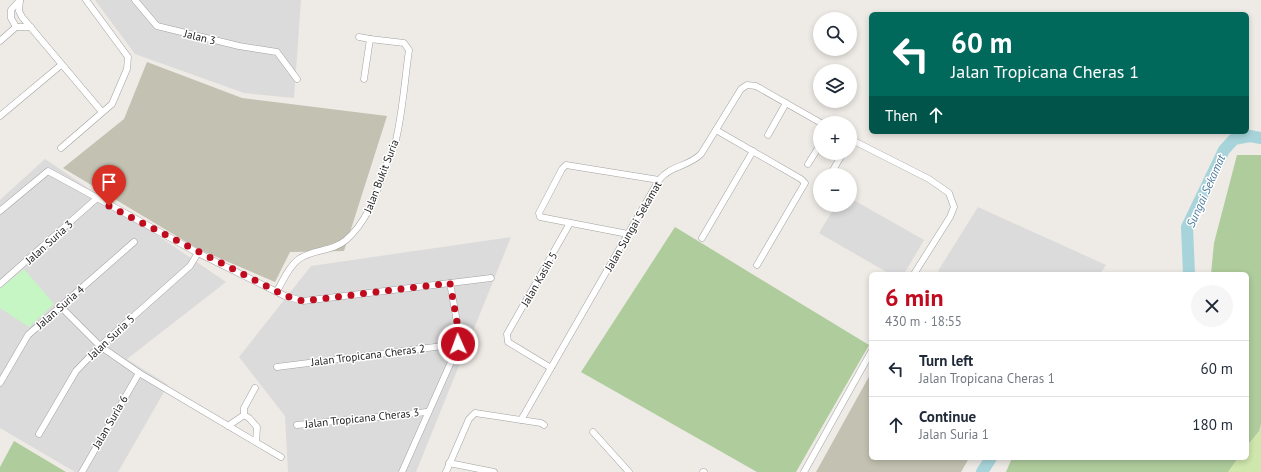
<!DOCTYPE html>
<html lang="en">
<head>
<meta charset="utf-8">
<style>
  body { margin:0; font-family:"PT Sans",sans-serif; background:#f6f6f7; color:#1f2937; height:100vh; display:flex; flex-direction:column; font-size:15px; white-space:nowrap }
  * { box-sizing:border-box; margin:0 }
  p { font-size:13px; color:#747a83 }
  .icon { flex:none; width:22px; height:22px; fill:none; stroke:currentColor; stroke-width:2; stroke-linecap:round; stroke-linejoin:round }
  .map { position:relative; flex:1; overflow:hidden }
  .panel { position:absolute; left:869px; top:272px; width:380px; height:188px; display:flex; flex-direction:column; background:#fff; border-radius:6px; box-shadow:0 2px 6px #0003 }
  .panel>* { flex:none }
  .hud { position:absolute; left:869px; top:12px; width:380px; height:122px; border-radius:6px; box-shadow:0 2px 6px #0003; background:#00695c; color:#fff; overflow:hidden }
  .fabs { position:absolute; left:813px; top:12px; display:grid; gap:8px }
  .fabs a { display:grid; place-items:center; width:44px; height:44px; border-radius:50%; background:#fff; box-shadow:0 2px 6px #0003; font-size:20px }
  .pin { position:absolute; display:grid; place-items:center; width:34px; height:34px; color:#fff; margin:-41px -17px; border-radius:50% 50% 50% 0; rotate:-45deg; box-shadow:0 0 4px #0007 }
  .pin .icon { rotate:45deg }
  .me { position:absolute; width:44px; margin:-22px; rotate:358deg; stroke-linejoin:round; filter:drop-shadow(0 0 3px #0008) }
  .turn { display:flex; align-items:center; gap:14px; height:84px; padding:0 16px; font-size:18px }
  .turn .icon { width:52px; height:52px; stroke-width:2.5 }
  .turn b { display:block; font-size:28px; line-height:34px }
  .then { display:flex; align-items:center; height:38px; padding:0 16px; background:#0003; gap:8px; font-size:15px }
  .round { display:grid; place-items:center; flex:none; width:42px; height:42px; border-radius:21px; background:#f6f6f7 }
  .head { display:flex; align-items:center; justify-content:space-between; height:68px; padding:0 16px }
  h1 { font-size:24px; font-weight:700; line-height:30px; color:#c10b1e }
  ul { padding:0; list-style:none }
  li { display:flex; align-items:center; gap:12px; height:56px; padding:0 16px; border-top:1px solid #e0e1e3 }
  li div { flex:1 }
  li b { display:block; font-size:15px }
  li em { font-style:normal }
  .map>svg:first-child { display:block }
  .residential { fill:#dcdbdb }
  .construction { fill:#c3c1b1 }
  .grass { fill:#cfe6ad }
  .forest { fill:#afcc9c }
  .park { fill:#c5f6c4 }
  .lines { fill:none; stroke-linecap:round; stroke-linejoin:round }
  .river { stroke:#a7d4da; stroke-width:12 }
  .street-casing { stroke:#a2a2a2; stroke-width:7 }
  .street { stroke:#fff; stroke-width:6 }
  .route { stroke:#c10b1e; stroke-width:7; stroke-dasharray:0 12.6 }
  .labels { text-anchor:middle; stroke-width:3; stroke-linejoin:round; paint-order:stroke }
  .street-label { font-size:11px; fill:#1e1e1e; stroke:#fff }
  .water-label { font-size:12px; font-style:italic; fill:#4a799a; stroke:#fff }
</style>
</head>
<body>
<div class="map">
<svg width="1261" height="472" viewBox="0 0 1261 472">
  <rect width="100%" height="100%" fill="#eeeae5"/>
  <g class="residential">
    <polygon points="95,0 301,0 294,98 244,93 135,54"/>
    <polygon points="45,159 226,282 127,359 168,385 118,472 75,472 0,428 0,200"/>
    <polygon points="850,198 924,240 904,274 890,274 819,233 836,205 850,205"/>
    <polygon points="978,207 1106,265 1100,274 945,274 938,271"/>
    <polygon points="511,237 416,472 288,472 285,416 239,357 311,266"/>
  </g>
  <g class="construction">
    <polygon points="147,62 242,98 387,116 344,251 290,252 275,282 198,249 63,168 124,119"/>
    <polygon points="871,373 871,458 969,458 961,472 816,472"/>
  </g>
  <path class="grass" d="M1261 424V472H1228L1238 458H1247C1247 440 1255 439 1261 424Z"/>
  <g class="forest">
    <polygon points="1237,155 1261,155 1261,424 1259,431 1247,446 1247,274 1211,274 1214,243"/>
    <polygon points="675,227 869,345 796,472 757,472 581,372"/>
    <polygon points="14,441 66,472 0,472 0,467"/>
    <polygon points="1012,458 1238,458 1228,472 1006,472"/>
  </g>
  <polygon class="park" points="24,269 54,304 29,327 0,308 0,289"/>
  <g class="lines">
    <g class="river">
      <polyline points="1189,274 1187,227 1224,150 1234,139 1250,136 1261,138"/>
      <polyline points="982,472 991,458"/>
    </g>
    <g class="street-casing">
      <g id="street">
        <polyline points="20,0 19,11 22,17 102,112"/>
        <polyline points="135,0 157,26 239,46 277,52 297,79"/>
        <polyline points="16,27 11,18 11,10 20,0"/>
        <polyline points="359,37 370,39"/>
        <polyline points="0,41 16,27 31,27"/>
        <polyline points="0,116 61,65"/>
        <polyline points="716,130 801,179 805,183 757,265"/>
        <polyline points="768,135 786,103"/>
        <polyline points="850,139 929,179 949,193 954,207 950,217 914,274"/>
        <polyline points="61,148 112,104 127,69 128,57 86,0"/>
        <polyline points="808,164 820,145"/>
        <polyline points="830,175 843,153"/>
        <polyline points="0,211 48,171 198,253 285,296 303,301 491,278"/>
        <polyline points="628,234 540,217 539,213 562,169 566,165 659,180"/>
        <polyline points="702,238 753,151"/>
        <polyline points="0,284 96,199"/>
        <path d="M277 291C283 281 289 266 299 259 313 249 332 252 346 240 369 220 377 191 387 163 391 154 396 144 397 135 403 107 405 78 409 50L404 43 370 39 364 79"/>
        <polyline points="61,307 100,346 139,373 281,457"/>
        <polyline points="277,367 459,344"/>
        <polyline points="551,368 508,342 507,334 570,223"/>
        <polyline points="0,383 28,335 134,242"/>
        <polyline points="244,415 244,408 255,388"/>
        <path d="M521 420 659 180C671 165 688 167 701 154L741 89 747 85 756 86 821 123"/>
        <polyline points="297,425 427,412"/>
        <polyline points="228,426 244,415 249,418 257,427 256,442"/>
        <polyline points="593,432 629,472"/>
        <polyline points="39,434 76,371 100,346 190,266 198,253"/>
        <polyline points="449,463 494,472"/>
        <polyline points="82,472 139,373"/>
        <polyline points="402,472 459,344 459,333 450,283"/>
        <polyline points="446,472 469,419 475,413 541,423 544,425"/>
        <polyline points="703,472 704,472"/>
        <polyline points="804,472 871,352"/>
      </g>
    </g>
    <use href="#street" class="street"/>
  </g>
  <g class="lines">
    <polyline class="route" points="109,206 286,296 303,301 450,283 459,333 458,344"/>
  </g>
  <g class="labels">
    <g class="street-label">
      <text transform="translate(200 37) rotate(14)" y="4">Jalan 3</text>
      <text transform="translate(381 176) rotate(-69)" y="4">Jalan Bukit Suria</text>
      <text transform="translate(633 226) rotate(-60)" y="4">Jalan Sungai Sekamat</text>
      <text transform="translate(49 242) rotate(-42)" y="4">Jalan Suria 3</text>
      <text transform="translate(539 279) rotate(-60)" y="4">Jalan Kasih 5</text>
      <text transform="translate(60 307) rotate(-41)" y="4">Jalan Suria 4</text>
      <text transform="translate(111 337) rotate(-43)" y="4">Jalan Suria 5</text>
      <text transform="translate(368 355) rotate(-7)" y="4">Jalan Tropicana Cheras 2</text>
      <text transform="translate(362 418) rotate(-6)" y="4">Jalan Tropicana Cheras 3</text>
      <text transform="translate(110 422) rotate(-60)" y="4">Jalan Suria 6</text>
    </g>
    <g class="water-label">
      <text transform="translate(1206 191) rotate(-66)" y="4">Sungai Sekamat</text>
    </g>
  </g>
</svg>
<div class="fabs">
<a><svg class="icon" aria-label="search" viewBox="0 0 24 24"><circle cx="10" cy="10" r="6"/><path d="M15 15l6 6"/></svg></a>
<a><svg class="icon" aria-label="layers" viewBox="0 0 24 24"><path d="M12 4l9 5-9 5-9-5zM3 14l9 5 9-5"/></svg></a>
<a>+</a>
<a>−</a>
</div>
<div class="pin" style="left:109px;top:206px;background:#d93025"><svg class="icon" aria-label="arrive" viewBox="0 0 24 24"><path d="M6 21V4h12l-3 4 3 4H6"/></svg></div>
<svg class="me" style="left:458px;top:344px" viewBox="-20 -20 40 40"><circle r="17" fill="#c10b1e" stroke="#fff" stroke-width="3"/><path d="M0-11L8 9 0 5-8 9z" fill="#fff"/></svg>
<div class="hud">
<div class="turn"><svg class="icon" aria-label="left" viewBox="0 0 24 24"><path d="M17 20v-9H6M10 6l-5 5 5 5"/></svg><div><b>60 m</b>Jalan Tropicana Cheras 1</div></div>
<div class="then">Then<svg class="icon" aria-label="ahead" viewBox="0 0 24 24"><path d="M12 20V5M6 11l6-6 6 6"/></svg></div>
</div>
<section class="panel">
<div class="head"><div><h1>6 min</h1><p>430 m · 18:55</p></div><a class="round"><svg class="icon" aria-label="close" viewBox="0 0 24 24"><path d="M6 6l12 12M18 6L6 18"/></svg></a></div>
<ul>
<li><svg class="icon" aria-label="left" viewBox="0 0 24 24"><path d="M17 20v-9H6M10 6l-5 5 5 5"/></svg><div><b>Turn left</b><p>Jalan Tropicana Cheras 1</p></div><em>60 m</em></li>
<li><svg class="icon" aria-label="ahead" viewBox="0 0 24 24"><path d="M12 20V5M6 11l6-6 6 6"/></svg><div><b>Continue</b><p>Jalan Suria 1</p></div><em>180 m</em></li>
</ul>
</section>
</div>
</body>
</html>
